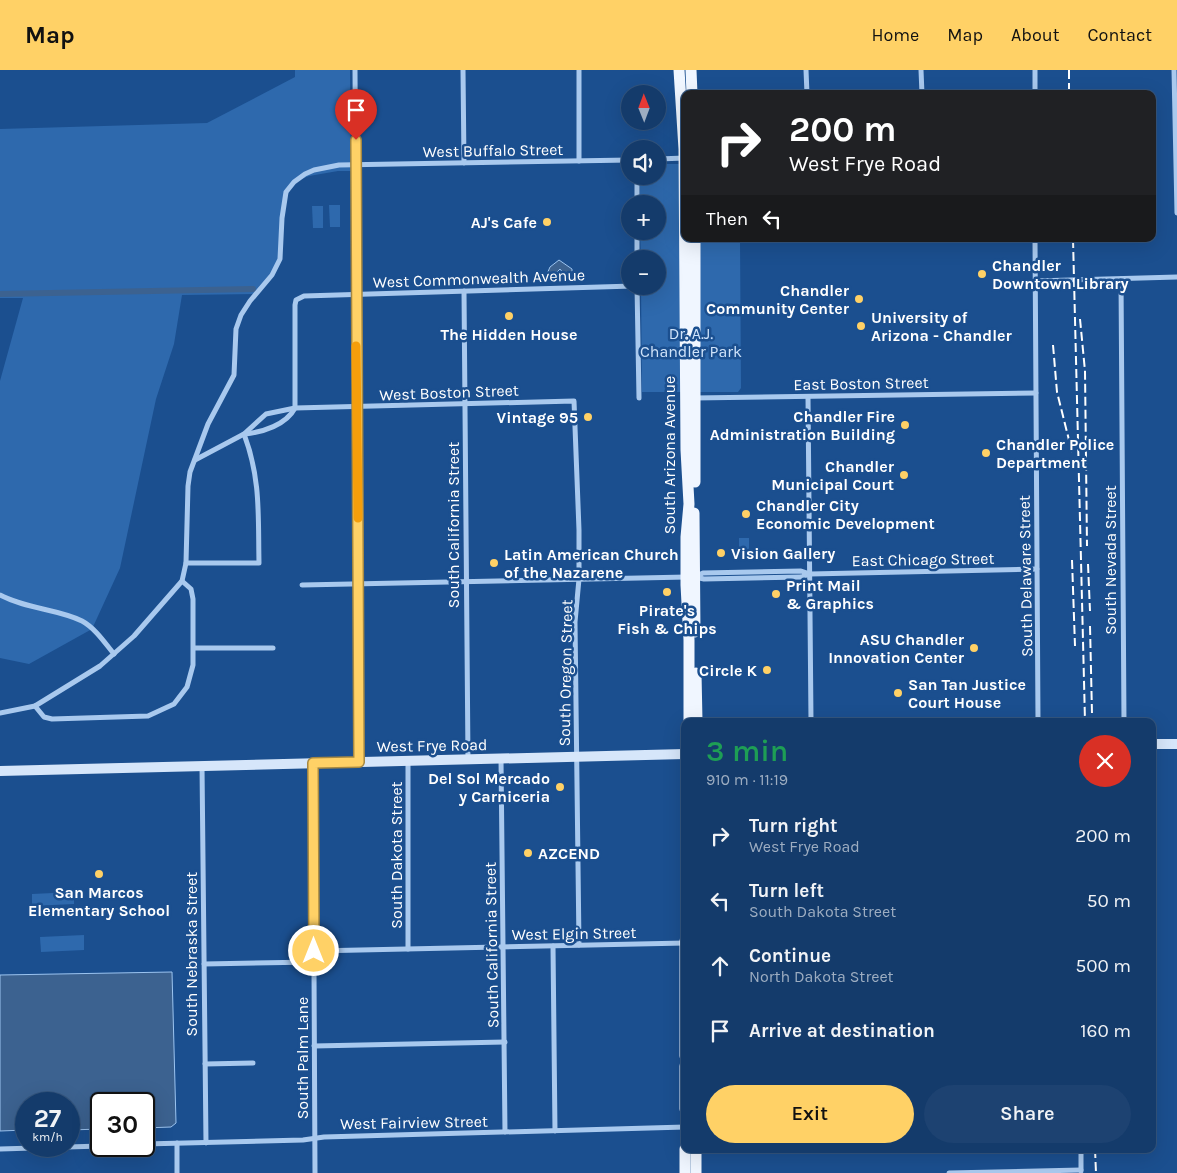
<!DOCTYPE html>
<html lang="en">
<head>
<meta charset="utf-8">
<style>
  body { margin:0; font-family:Karla,sans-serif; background:#1d4271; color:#f1f3f6; height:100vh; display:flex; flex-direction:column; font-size:19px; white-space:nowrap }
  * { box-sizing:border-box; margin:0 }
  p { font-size:16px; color:#9dadc1 }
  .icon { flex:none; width:28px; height:28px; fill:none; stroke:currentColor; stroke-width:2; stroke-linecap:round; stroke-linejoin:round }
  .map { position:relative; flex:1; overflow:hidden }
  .details { position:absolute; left:681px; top:648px; width:475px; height:435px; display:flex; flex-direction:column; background:#143b6b; border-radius:10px; box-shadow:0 5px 20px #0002,0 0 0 1px #33557e }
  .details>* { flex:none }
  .hud { position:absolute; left:681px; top:20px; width:475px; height:152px; border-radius:10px; box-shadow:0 5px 20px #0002,0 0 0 1px #33557e; background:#202124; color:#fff; overflow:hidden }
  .needle { width:32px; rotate:359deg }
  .tools { position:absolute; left:621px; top:15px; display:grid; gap:10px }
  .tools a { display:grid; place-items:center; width:45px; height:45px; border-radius:50%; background:#143b6b; box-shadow:0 5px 20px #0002,0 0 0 1px #33557e; font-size:25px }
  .speed { position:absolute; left:15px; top:1022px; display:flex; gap:10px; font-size:25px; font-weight:700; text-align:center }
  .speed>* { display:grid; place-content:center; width:65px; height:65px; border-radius:50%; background:#143b6b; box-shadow:0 5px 20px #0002,0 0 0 1px #33557e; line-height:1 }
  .speed small { font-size:12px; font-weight:400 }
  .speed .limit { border:2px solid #111; border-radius:8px; background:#fff; color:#111 }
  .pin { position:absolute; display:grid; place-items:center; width:42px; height:42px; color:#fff; margin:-51px -21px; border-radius:50% 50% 50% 0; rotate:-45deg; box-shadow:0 0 5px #0007 }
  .pin .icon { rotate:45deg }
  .me { position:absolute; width:55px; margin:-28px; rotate:0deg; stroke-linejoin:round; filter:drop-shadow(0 0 4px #0008) }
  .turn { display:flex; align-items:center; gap:18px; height:105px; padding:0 25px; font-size:22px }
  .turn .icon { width:65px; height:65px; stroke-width:2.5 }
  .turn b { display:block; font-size:35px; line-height:42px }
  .then { display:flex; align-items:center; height:48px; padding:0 25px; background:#0003; gap:10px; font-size:19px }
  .round { display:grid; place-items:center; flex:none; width:52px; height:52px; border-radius:26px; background:#1d4271 }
  .head { display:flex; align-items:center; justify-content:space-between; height:85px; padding:0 25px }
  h1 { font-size:30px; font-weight:600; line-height:38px; color:#1e9e55 }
  .cta { display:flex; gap:10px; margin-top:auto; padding:10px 25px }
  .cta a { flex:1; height:58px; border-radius:30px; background:#ffd166; color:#111; font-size:20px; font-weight:600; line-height:58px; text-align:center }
  .cta a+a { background:#1d4271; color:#f1f3f6 }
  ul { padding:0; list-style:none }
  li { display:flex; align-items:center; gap:15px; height:65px; padding:0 25px }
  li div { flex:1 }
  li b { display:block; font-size:19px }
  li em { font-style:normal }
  header { display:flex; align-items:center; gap:30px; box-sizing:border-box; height:70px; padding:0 25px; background:#ffd166; color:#111 }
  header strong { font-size:24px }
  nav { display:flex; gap:28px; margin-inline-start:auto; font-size:18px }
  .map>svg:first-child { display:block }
  .green { fill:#2e69ad }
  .water { fill:#3c6290; stroke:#9cc4f0 }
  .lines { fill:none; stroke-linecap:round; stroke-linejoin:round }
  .canal { stroke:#3c6290; stroke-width:6 }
  .street { stroke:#a9c9ee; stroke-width:5 }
  .secondary { stroke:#d6e6fa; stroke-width:10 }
  .primary { stroke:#f0f6ff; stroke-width:11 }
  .rail { stroke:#fff; stroke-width:2; stroke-dasharray:9 4; stroke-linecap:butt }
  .route-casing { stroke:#a68842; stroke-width:12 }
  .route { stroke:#ffd166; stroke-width:9 }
  .slow { stroke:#f59e0b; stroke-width:9 }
  .poi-dot { fill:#ffd166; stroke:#1b4f8f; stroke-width:2 }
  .labels { text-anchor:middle; stroke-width:5; stroke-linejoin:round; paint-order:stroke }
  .street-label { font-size:16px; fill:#fff; stroke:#1b4f8f }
  .poi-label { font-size:16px; font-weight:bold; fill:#fff; stroke:#1b4f8f; text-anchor:start }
  .park-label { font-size:16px; fill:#cfe3fa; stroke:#1b4f8f }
</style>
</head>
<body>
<header>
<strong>Map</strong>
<nav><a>Home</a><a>Map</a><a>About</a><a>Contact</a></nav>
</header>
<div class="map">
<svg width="1177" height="1103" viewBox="0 0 1177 1103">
  <rect width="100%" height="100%" fill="#1b4f8f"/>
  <g class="green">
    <polygon points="295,0 350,0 351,101 338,101 309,106 294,112 284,133 280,189 257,224 182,225 174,274 156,329 120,498 92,559 29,594 0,588 0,311 23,228 0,228 0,59 207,53 295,7"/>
    <polygon points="658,94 685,94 685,169 740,169 741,318 738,322 642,322 641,216 658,216 658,189 641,189 640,161 658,161 658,134 640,134 640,106 658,106"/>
    <polygon points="329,135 340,135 340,157 330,157"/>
    <polygon points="312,136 323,136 323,158 313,158"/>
    <rect x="739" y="468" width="10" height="19"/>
    <polygon points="74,822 74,834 32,836 32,824"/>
    <polygon points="84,865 84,880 41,882 40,867"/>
  </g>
  <g class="water">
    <polygon points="559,190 572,199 572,204 564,204 560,199 555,204 547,204 550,197"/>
    <polygon points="172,902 176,1053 171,1057 144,1058 144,1034 101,1034 101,1059 69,1060 69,1034 26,1034 26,1060 0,1061 0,905"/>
  </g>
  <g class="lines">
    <polyline class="canal" points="0,224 253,219"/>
    <g class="street">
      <polyline points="355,0 359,692"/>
      <polyline points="463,0 464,93"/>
      <polyline points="579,0 579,91"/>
      <polyline points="806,0 807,24"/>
      <polyline points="921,0 922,24"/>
      <polyline points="1035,0 1035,24"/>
      <polyline points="1174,0 1177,143"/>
      <polyline points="658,89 685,88"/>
      <polyline points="637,106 637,134"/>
      <polyline points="637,161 637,189"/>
      <polyline points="1035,169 1038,651"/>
      <polyline points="1121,209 1124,651"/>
      <polyline points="1035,211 1177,207"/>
      <polyline points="637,216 639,328"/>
      <polyline points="464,221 468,689"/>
      <polyline points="808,327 811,651"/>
      <polyline points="694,328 1036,323"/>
      <path d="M245 364C263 362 286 355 295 338V235L296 230 304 226 633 216"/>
      <polyline points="195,390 244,364 266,344 295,338 574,331 579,460 579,509 575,552 579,875"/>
      <path d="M186 493H259C258 446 261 409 244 364"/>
      <polyline points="695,507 704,509 801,507 810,504"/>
      <polyline points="695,507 703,503 801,501 810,504 1037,499"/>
      <polyline points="302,515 687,507"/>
      <path d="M0 525C26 539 58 539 82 551 95 558 105 573 114 584"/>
      <polyline points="194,578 273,578"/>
      <polyline points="35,636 44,647 52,649 148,646 174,634 187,617 193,595 193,529 191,519 182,511"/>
      <polyline points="0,643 35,636 100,596 134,566 182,511 186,493 188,416 190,402 208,354 234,305 236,259 241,245 250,231 272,205 280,189 282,148 286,122 294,112 305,104 314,100 339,95 630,90"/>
      <polyline points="501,689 505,1062"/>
      <polyline points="313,694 315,1103"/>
      <polyline points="202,696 206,1073"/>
      <polyline points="553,876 555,1061"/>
      <polyline points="408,879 408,691"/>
      <polyline points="314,881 685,873"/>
      <polyline points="204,894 314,892"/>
      <polyline points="314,976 505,972"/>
      <polyline points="205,994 253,993"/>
      <polyline points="177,1073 177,1103"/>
      <polyline points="144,1074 303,1070 324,1067 685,1057"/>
      <polyline points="0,1079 101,1076"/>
      <polyline points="1081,1079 1081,1101"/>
      <polyline points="949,1103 1081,1100"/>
    </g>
    <g class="secondary">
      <polyline points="1152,674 1177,674"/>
      <polyline points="0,701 685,684"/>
    </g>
    <g class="primary">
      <polyline points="679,0 684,79 686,380 689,434 686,467 686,515 689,570 689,651"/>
      <polyline points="691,0 692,24"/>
      <polyline points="695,412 695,169"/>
      <polyline points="694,443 695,562"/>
      <polyline points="696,603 697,651"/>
      <polyline points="685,871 685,986"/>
      <polyline points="685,996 685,1039"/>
      <polyline points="685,1079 685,1103"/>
      <polyline points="696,1079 696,1103"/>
    </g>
    <g class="rail">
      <polyline points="1069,0 1069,24"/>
      <polyline points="1073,169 1085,651"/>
      <polyline points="1080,249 1085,301 1087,476"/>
      <polyline points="1053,275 1057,322 1072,382"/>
      <polyline points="1072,490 1075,576"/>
      <polyline points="1088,494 1090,541"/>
      <polyline points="1090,556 1092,644"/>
      <polyline points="1095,1079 1096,1103"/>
    </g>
  </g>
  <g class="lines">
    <g class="route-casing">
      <polyline id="route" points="314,881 313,693 359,692 356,70"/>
    </g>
    <use href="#route" class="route"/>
    <polyline class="slow" points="356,276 358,448"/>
  </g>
  <g class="poi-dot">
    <circle cx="547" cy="152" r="5"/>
    <circle cx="982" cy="204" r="5"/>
    <circle cx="859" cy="229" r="5"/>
    <circle cx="509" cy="246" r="5"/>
    <circle cx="861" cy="256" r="5"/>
    <circle cx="588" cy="347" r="5"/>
    <circle cx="905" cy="355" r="5"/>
    <circle cx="986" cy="383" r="5"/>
    <circle cx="904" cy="405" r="5"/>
    <circle cx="746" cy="444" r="5"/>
    <circle cx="721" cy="483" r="5"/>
    <circle cx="494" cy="493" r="5"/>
    <circle cx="667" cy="522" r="5"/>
    <circle cx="776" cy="524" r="5"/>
    <circle cx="974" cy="578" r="5"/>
    <circle cx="767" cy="600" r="5"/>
    <circle cx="898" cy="623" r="5"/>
    <circle cx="560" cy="717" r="5"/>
    <circle cx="528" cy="783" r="5"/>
    <circle cx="99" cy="804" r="5"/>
  </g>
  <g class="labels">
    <g class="street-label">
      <text transform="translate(493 80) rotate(-1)" y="6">West Buffalo Street</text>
      <text transform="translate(479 208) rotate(-2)" y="6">West Commonwealth Avenue</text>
      <text transform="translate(861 313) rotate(-1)" y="6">East Boston Street</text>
      <text transform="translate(449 322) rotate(-2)" y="6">West Boston Street</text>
      <text transform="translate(669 385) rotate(-90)" y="6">South Arizona Avenue</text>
      <text transform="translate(453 455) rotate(-90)" y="6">South California Street</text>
      <text transform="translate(923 489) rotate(-1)" y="6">East Chicago Street</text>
      <text transform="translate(1110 490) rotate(-90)" y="6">South Nevada Street</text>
      <text transform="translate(1025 506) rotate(-91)" y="6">South Delaware Street</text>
      <text transform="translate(565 603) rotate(-89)" y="6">South Oregon Street</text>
      <text transform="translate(432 675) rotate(-1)" y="6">West Frye Road</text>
      <text transform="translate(396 785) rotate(-90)" y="6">South Dakota Street</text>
      <text transform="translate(574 863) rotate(-1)" y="6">West Elgin Street</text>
      <text transform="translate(491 875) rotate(-91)" y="6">South California Street</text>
      <text transform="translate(191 884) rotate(-90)" y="6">South Nebraska Street</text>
      <text transform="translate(302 988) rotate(-90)" y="6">South Palm Lane</text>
      <text transform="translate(414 1052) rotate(-1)" y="6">West Fairview Street</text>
    </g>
    <g class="poi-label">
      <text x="537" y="158" text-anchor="end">AJ's Cafe</text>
      <text x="992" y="201">Chandler<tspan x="992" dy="18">Downtown Library</tspan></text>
      <text x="849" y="226" text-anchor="end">Chandler<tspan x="849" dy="18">Community Center</tspan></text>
      <text x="871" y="253">University of<tspan x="871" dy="18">Arizona - Chandler</tspan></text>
      <text x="509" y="270" text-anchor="middle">The Hidden House</text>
      <text x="895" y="352" text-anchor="end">Chandler Fire<tspan x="895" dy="18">Administration Building</tspan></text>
      <text x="578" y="353" text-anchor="end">Vintage 95</text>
      <text x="996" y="380">Chandler Police<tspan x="996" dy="18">Department</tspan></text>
      <text x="894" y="402" text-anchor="end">Chandler<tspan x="894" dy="18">Municipal Court</tspan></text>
      <text x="756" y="441">Chandler City<tspan x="756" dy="18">Economic Development</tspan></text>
      <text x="731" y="489">Vision Gallery</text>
      <text x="504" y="490">Latin American Church<tspan x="504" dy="18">of the Nazarene</tspan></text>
      <text x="786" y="521">Print Mail<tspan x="786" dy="18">&amp; Graphics</tspan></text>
      <text x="667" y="546" text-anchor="middle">Pirate's<tspan x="667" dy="18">Fish &amp; Chips</tspan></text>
      <text x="964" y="575" text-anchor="end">ASU Chandler<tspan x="964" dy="18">Innovation Center</tspan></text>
      <text x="757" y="606" text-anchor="end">Circle K</text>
      <text x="908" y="620">San Tan Justice<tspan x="908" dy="18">Court House</tspan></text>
      <text x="550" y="714" text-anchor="end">Del Sol Mercado<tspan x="550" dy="18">y Carniceria</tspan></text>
      <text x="538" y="789">AZCEND</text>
      <text x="99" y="828" text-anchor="middle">San Marcos<tspan x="99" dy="18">Elementary School</tspan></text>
    </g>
    <g class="park-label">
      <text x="691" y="269">Dr. A.J.<tspan x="691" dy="18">Chandler Park</tspan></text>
    </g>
  </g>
</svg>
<div class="tools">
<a><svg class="needle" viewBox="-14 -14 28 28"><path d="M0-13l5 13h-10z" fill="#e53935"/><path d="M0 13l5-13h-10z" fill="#9dadc1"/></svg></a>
<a><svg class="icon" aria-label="sound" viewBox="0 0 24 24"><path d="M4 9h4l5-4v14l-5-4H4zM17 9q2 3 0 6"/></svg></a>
<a>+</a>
<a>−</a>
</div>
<div class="speed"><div>27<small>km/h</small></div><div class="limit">30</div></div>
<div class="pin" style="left:356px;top:70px;background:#d93025"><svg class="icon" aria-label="arrive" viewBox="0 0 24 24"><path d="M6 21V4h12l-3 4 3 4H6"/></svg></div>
<svg class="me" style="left:314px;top:881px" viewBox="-20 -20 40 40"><circle r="17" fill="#ffd166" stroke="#fff" stroke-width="3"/><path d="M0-11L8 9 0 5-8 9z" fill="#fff"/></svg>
<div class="hud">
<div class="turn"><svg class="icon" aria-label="right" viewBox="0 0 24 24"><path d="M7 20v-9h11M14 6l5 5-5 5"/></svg><div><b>200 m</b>West Frye Road</div></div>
<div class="then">Then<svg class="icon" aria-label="left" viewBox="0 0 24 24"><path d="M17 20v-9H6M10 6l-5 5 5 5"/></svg></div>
</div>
<section class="details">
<div class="head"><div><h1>3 min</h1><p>910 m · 11:19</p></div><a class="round" style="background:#d93025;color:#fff"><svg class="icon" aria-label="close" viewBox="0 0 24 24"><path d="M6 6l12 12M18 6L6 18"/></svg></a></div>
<ul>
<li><svg class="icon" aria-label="right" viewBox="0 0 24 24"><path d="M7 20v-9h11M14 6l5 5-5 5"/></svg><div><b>Turn right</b><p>West Frye Road</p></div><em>200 m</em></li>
<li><svg class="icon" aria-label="left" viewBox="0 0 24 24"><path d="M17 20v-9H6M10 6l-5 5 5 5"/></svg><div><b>Turn left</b><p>South Dakota Street</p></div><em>50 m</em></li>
<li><svg class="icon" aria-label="ahead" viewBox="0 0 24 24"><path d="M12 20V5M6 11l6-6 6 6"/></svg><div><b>Continue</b><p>North Dakota Street</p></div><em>500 m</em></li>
<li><svg class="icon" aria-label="arrive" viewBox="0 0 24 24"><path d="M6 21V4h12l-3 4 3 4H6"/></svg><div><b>Arrive at destination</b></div><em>160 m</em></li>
</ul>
<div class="cta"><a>Exit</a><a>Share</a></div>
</section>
</div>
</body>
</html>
